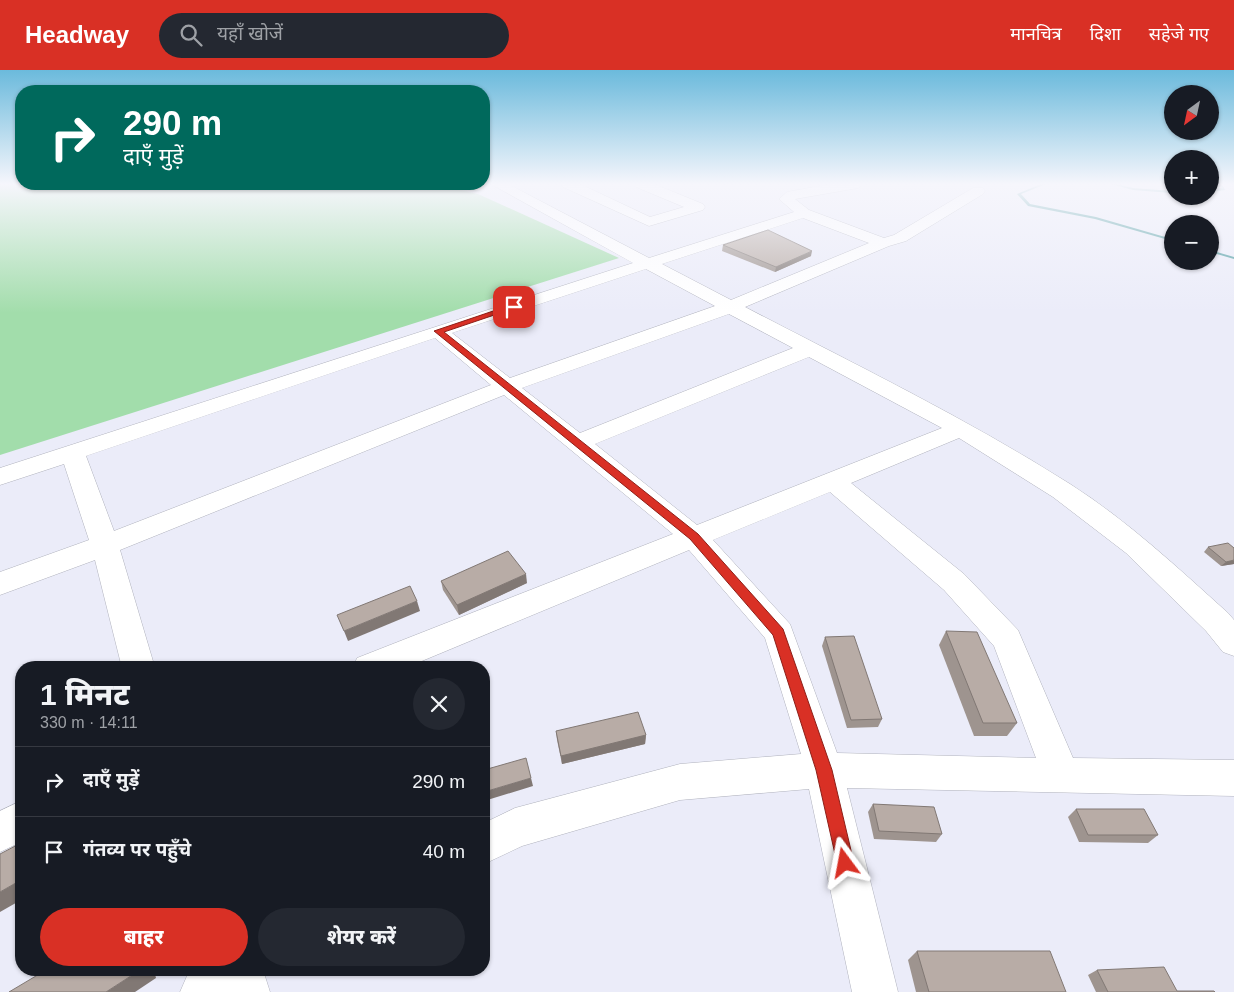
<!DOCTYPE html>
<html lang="hi">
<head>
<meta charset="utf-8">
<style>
  body { margin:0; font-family:Arial,"Noto Sans Devanagari",sans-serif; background:#242831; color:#f1f3f6; height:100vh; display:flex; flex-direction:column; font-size:19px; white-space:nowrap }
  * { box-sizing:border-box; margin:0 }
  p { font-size:16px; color:#9ea1a6 }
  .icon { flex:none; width:28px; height:28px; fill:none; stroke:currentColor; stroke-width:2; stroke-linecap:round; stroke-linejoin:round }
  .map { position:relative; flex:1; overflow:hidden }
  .sheet { position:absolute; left:15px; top:591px; width:475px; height:315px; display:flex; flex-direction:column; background:#171b24; border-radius:20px; box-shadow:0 1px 4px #0004 }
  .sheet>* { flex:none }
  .banner { position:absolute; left:15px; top:15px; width:475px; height:105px; border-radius:20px; box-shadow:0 1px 4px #0004; background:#00695c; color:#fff; overflow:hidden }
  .needle { width:32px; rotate:213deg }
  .controls { position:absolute; left:1164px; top:15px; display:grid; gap:10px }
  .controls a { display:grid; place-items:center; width:55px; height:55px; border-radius:50%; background:#171b24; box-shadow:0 1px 4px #0004; font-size:25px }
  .pin { position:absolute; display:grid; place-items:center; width:42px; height:42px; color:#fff; margin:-21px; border-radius:10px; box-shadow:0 2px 8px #0006 }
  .me { position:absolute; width:55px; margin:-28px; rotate:347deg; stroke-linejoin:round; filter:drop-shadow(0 0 4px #0008) }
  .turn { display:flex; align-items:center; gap:18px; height:105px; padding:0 25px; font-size:22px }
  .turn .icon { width:65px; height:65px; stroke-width:2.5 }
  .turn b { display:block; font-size:35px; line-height:42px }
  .round { display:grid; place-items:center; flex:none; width:52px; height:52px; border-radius:26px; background:#242831 }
  .head { display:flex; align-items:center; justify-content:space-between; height:85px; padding:0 25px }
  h1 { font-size:30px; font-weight:800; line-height:38px }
  .button { display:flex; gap:10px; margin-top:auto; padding:10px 25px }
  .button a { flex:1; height:58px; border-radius:30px; background:#d93025; color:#fff; font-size:20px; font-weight:800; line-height:58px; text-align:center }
  .button a+a { background:#242831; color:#f1f3f6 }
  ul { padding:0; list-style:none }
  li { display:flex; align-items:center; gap:15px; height:70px; padding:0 25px; border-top:1px solid #363941 }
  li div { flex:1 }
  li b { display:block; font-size:19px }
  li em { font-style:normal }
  header { display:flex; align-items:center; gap:30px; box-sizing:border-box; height:70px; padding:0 25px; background:#d93025; color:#fff }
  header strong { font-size:24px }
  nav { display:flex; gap:28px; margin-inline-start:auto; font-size:18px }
  .search { width:350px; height:45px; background:#242831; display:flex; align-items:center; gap:12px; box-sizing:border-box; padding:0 18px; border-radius:28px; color:#9ea1a6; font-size:19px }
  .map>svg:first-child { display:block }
  .green { fill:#a2ddab }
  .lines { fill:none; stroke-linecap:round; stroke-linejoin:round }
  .stream { fill:#47989d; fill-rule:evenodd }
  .minor-casing { stroke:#b0b2bd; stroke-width:1 }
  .minor { fill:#fff; fill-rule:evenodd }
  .wall { fill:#9e948f }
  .shaded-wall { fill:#817874 }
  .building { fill:#b8aca6; stroke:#817874 }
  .route { fill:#d93025; stroke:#8d1f18 }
</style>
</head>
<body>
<header>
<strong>Headway</strong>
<div class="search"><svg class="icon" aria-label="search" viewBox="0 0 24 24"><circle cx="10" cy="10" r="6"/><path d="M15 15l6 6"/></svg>यहाँ खोजें</div>
<nav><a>मानचित्र</a><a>दिशा</a><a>सहेजे गए</a></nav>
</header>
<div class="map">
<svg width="1234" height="922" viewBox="0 0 1234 922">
  <rect width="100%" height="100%" fill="#ebecf9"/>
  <polygon class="green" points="0,114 432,114 478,124 619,188 0,385"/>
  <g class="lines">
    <g class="stream">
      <polygon points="1041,114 1046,114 1021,124 1030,134 1096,147 1172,169 1172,171 1095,149 1028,136 1017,124"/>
      <polygon points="1111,114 1117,114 1133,118 1172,121 1172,123 1133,120"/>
      <polygon points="1219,114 1222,114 1225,120 1210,122 1210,120 1222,118"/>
      <polygon points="1210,180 1234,187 1234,189 1210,182"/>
    </g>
    <g class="minor-casing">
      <g id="minor">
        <path d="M491 114H508L649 188 794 142 779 129 787 122 792 121 832 114H864L858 118 795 129 809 140 884 168 894 165 973 118H983L985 121 983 124 906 171 889 176 745 237C854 294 966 348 1070 414 1128 451 1178 498 1228 543L1234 550V586L1223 582 1206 561 1126 483 1053 427 959 368 851 413 964 504 1018 560 1073 688 1234 690V726L847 718 898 922H852L809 719 680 730 522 776 484 794V753L515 738 680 694 801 684 765 568 689 480 405 598H353L357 588 673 464 504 325 120 480 155 598H122L95 490 0 525V502L89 470 64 394 0 415V398L633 193ZM803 148 869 173 731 230 662 194ZM646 199 715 236 510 308 452 263ZM729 244 793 278 580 363 522 318ZM435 268 491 315 114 461 86 386ZM809 287 942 358 697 455 595 374ZM830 422 944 520 994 576 1036 688 837 683 790 554 713 470Z"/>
        <polygon points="562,114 580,114 650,147 684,137 636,117 635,114 654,114 703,134 705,137 703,140 649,156 563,117"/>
        <polygon points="21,731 21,772 0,782 0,741"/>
        <polygon points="196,900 263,900 270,922 180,922 187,906"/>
      </g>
    </g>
    <use href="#minor" class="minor"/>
  </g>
  <g class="wall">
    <polygon points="723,175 811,186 775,202 722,181"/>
    <polygon points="1208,477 1234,494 1221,496 1204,482"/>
    <polygon points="441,511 527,513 459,545 443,520"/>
    <polygon points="946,561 1017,653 1007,666 974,666 939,575"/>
    <polygon points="825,567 882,649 878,657 847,658 822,576"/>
    <polygon points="556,661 646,665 645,674 562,694 557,670"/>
    <polygon points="873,734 942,764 936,772 874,769 868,742"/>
    <polygon points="1076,739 1158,765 1148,773 1079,772 1068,747"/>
    <polygon points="917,881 1066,922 916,922 908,890"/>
    <polygon points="1097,900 1177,921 1215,922 1096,922 1088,905"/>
  </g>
  <g class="shaded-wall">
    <polygon points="812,181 811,186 775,202 776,197"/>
    <polygon points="1234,490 1234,494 1221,496 1226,492"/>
    <polygon points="526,504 527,513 459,545 457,535"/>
    <polygon points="417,531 420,541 348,571 344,561"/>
    <polygon points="646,665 645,674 562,694 561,686"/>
    <polygon points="531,708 533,716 484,731 484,722"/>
    <polygon points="21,810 21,830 0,842 0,822"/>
    <polygon points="140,900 154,900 156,908 135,922 106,922"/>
  </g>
  <g class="building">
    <polygon points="768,160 812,181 776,197 723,175"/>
    <polygon points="1228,473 1234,478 1234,490 1226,492 1208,477"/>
    <polygon points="508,481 526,504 457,535 441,511"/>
    <polygon points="410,516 417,531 344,561 337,545"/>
    <polygon points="946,561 977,562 1017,653 983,653"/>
    <polygon points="854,566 882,649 851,650 825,567"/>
    <polygon points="638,642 646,665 561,686 556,661"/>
    <polygon points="526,688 531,708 484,722 484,700"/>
    <polygon points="873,734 934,737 942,764 879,761"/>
    <polygon points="1076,739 1144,739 1158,765 1088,765"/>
    <polygon points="21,773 21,810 0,822 0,784"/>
    <polygon points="917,881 1050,881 1066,922 929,922"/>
    <polygon points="1164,897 1177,921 1214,921 1215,922 1108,922 1097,900"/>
    <polygon points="46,900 140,900 106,922 9,922"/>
  </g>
  <linearGradient id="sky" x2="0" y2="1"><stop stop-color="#6bbadc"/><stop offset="0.47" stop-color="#f6f6fc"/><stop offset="1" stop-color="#f6f6fc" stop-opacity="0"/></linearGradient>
  <rect width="1234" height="243" fill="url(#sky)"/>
  <polygon class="route" points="511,235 518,237 444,262 698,464 783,559 832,700 854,793 851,799 845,801 839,799 837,793 816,700 773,565 690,469 434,261"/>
</svg>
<div class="controls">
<a><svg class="needle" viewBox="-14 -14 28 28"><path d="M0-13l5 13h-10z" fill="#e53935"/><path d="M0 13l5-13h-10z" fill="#9ea1a6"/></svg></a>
<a>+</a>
<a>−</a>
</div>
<div class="pin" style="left:514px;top:237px;background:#d93025"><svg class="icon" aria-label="arrive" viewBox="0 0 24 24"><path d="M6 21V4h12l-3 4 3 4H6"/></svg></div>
<svg class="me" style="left:845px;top:793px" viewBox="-20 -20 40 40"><path d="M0-17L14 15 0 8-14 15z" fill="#d93025" stroke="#fff" stroke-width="4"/></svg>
<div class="banner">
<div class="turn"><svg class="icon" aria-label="right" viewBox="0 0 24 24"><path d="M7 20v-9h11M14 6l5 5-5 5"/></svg><div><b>290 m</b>दाएँ मुड़ें</div></div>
</div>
<section class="sheet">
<div class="head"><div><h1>1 मिनट</h1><p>330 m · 14:11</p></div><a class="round"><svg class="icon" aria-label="close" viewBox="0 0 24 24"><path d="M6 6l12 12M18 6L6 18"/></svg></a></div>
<ul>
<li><svg class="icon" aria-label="right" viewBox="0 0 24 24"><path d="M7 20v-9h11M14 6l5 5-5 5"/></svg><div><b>दाएँ मुड़ें</b></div><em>290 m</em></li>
<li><svg class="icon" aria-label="arrive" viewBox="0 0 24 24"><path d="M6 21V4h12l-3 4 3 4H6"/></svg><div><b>गंतव्य पर पहुँचे</b></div><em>40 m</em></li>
</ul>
<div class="button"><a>बाहर</a><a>शेयर करें</a></div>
</section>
</div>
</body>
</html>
